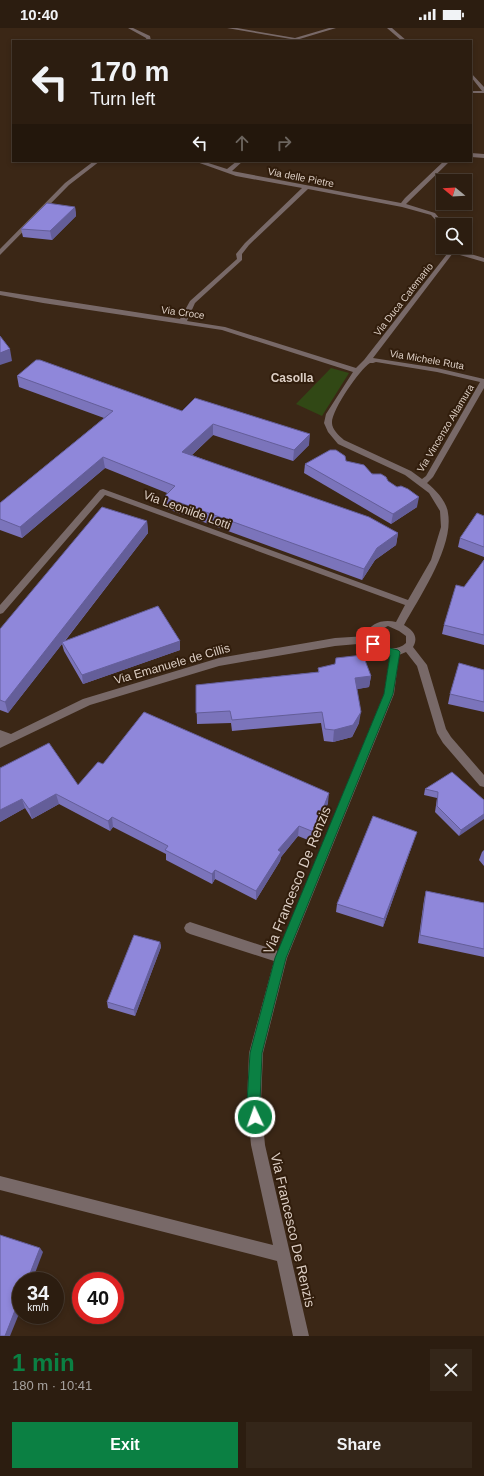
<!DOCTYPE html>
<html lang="en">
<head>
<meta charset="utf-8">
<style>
  body { margin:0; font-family:Arial,sans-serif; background:#342619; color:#f1f3f6; height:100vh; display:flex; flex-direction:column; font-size:15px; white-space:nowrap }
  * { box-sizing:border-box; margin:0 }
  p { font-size:13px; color:#a6a29f }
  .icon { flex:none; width:22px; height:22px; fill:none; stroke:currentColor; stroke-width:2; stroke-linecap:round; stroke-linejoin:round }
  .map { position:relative; height:1308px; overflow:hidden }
  .sheet { display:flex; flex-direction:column; background:#2c1d10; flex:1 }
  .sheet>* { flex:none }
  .top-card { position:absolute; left:12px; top:12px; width:460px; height:122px; border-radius:0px; box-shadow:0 2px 6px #0003,0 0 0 1px #483b30; background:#2c1d10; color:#f1f3f6; overflow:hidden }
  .needle { width:26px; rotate:288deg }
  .fabs { position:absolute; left:436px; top:146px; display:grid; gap:8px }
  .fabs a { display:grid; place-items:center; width:36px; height:36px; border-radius:0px; background:#2c1d10; box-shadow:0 2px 6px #0003,0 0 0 1px #483b30; font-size:20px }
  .speed { position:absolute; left:12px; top:1244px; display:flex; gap:8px; font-size:20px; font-weight:700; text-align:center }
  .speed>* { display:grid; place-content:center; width:52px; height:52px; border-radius:50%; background:#2c1d10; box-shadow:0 2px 6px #0003,0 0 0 1px #483b30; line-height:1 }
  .speed small { font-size:10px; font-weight:400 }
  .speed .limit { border:6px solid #d22; background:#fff; color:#111 }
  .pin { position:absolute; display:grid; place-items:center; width:34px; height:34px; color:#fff; margin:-17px; border-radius:8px; box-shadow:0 2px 6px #0006 }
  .me { position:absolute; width:44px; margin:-22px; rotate:357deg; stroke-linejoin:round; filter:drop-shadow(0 0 3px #0008) }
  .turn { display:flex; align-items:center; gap:14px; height:84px; padding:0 12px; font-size:18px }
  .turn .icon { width:52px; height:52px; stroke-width:2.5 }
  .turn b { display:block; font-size:28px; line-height:34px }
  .lanes { display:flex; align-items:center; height:38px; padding:0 12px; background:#0003; justify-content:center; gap:20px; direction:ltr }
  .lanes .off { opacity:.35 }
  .round { display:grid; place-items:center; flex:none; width:42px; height:42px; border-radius:0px; background:#342619 }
  .headline { display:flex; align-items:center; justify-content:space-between; height:68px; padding:0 12px }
  h1 { font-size:24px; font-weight:800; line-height:30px; color:#0b8043 }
  .primary-button { display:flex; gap:8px; margin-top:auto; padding:8px 12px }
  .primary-button a { flex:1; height:46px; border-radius:0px; background:#0b8043; color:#fff; font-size:16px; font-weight:800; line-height:46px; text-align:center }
  .primary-button a+a { background:#342619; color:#f1f3f6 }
  .status { display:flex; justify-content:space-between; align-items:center; height:28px; padding:0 20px; background:#2c1d10; direction:ltr }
  .status svg { height:11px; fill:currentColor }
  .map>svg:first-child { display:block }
  .green { fill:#314815 }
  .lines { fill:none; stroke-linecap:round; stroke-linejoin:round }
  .minor { fill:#786968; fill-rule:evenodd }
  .wall { fill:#7b74bb }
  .shaded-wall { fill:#645e99 }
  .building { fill:#8f87da; stroke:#645e99 }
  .route { fill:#0b8043; stroke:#07532c }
  .labels { text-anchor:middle; stroke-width:4; stroke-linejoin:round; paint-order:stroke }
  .far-street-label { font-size:10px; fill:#ddcfc5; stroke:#311d0c }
  .far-quarter-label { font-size:12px; font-weight:bold; fill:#ddcfc5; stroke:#311d0c }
  .street-label { font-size:12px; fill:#ddcfc5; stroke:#311d0c }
  .near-street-label { font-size:14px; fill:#ddcfc5; stroke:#311d0c }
</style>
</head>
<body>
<div class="status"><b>10:40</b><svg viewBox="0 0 49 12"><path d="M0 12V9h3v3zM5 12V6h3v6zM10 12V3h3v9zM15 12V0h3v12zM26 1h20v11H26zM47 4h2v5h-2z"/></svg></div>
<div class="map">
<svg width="484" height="1308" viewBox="0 0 484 1308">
  <rect width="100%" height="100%" fill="#3b2716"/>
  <polygon class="green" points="331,340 349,345 322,388 296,376"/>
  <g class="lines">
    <g class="minor">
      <polygon points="128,0 133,0 150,8 151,13 147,13 146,10"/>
      <polygon points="227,0 237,0 295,10 329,0 336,0 293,13 286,13 291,11"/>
      <polygon points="387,0 392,0 407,13 402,13"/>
      <polygon points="471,45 484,59 484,65 471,65 471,63 482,63 471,49"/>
      <polygon points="471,125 484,126 484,130 471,129"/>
      <polygon points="94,133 100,133 69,157 0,227 0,221 65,155"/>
      <path d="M194 133H202L227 141 237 133H243L232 143 401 175 405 170 444 133H450L406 176 435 185 445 197H443V200L431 187 402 179 308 161 249 217 242 226V232L195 275 187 293 225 299 356 340 364 332 447 226 449 219H455L454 221 484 230V234L453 225 373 330 437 340 484 351V360L433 449 427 455C436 462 447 474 448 485 454 518 420 568 404 597 413 602 419 609 413 619L427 637 446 701 451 709 484 747V759L480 758 443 715 437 705 417 638 406 624 399 627 394 666 287 930 263 1025 261 1074 265 1117 309 1308H293L277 1233 0 1162V1148L273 1217 251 1117 247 1074 249 1025 274 933 190 906 186 904 184 900 186 896 190 894 278 923 384 666 390 628 377 624 369 615 335 618 219 638 90 677 0 720V702L11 706 83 671 219 630 335 610 367 608C368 594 385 591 396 594L405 577 105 467 3 585 0 586V577L100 462 103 461 408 572 431 532 441 499 440 483 429 465 405 447 338 416 328 404 324 395 326 386 353 344 222 302 43 275 0 267V263L180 291 190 273 237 231 236 226 245 215 302 160 236 148ZM376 334 437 344 480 354 426 448 422 451 411 443 344 412C339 408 332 401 332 395 331 383 360 341 370 335 372 335 374 335 376 334ZM388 598 399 603 406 608V615C390 630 362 609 388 598Z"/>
    </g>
  </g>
  <g class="wall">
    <polygon points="75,179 76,188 52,212 23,209 21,201"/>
    <polygon points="17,348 182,383 309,417 293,433 213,407 192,427 398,505 396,517 375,532 362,552 165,480 164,469 167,465 105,440 22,510 0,502 0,475 104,390 19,359"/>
    <polygon points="346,433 388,453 417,479 391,496 304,445 305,436"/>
    <polygon points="484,488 484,529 458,519 460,510"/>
    <polygon points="147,493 148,505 65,613 180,622 83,656 64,623 62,616 8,685 0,682 0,601"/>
    <polygon points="484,532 484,617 442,606 444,597 464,559"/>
    <polygon points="318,640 371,648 369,659 357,661 359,695 352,709 333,714 324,713 321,695 232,703 231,695 197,696 196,657 318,644"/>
    <polygon points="484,642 484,684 448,676 450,666"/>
    <polygon points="103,736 328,775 313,814 298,808 281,829 280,833 256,872 215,851 212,856 166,832 166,826 113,799 110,803 59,776 32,791 25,780 0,794 0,740 78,757"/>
    <polygon points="425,761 484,772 459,808 435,784 437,770 424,767"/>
    <polygon points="414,812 383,899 336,884 337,876"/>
    <polygon points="484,822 484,838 479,832 482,824"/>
    <polygon points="426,863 484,875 484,929 418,915 424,872"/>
    <polygon points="160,914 161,919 135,988 108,980 107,974"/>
  </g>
  <g class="shaded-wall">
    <polygon points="75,179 76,188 52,212 50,203"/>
    <polygon points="10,321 12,333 0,337 0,325"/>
    <polygon points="213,396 213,407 183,435 182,424"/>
    <polygon points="310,406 309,417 293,433 294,422"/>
    <polygon points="103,429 105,440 22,510 20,499"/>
    <polygon points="419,469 417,479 391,496 393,486"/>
    <polygon points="147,493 148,505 63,615 62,614 62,616 8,685 5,674"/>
    <polygon points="398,505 396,517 375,532 362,552 364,541 377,520"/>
    <polygon points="180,613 180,622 83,656 82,647"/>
    <polygon points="371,648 369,659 353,662 355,650"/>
    <polygon points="361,684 359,695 352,709 333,714 334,702"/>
    <polygon points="329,765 328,775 313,814 314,804"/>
    <polygon points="56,766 59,776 32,791 29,781"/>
    <polygon points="22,771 25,780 0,794 0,782"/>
    <polygon points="484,786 484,791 459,808 461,802"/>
    <polygon points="112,789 113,799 110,803 108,793"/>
    <polygon points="299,798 298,808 281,829 280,833 256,872 256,863 278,822"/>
    <polygon points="417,804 414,812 383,899 384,891"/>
    <polygon points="215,842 215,851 212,856 212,846"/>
    <polygon points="160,914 161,919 135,988 134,982"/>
    <polygon points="40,1220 43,1224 32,1253 27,1253"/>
    <polygon points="21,1267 21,1281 10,1308 5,1308"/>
  </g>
  <g class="building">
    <polygon points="47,175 75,179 50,203 21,201"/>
    <polygon points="0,308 10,321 0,325"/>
    <polygon points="36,332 40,332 182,383 195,370 310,406 294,422 213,396 182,424 369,489 398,505 377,520 364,541 164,469 175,458 103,429 20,499 0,491 0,475 113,383 17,348"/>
    <polygon points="330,422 336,422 345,428 346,433 364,437 372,446 381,446 386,449 388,453 397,459 401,458 408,461 419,469 393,486 305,436"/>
    <polygon points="102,479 147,493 5,674 0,672 0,601"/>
    <polygon points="477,485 484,488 484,519 460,510"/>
    <polygon points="484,532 484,607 444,597 456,557 464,559"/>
    <polygon points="158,578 180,613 82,647 62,614"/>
    <polygon points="363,627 371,648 355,650 361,684 353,697 334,702 325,701 322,684 232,692 230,683 196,685 196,657 319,644 318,640 335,636 336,630"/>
    <polygon points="459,635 484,642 484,674 450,666"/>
    <polygon points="144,684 329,765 314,804 299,798 278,822 281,824 256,863 215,842 212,846 165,822 168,818 112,789 108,793 56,766 29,781 22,771 0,782 0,740 49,715 78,757 98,734 103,736"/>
    <polygon points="452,744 484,772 484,786 461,802 437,778 438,764 425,761"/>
    <polygon points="373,788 417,804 384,891 337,876"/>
    <polygon points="426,863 484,875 484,921 420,907"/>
    <polygon points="134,907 160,914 134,982 107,974"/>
    <polygon points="0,1207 40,1220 27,1253 21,1253 21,1267 5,1308 0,1308"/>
  </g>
  <path class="route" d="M373 612 385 619 398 622 400 624 393 666 286 930 262 1025 260 1074 261 1089 259 1093 255 1095 251 1093 247 1074 250 1025 275 930 384 666 390 627C382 625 374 623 369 616Z"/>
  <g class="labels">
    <g class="far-street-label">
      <text transform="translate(301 149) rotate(11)" y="4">Via delle Pietre</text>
      <text transform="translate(403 271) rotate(-52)" y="4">Via Duca Catemario</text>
      <text transform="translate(183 284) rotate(8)" y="4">Via Croce</text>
      <text transform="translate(427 331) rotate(10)" y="4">Via Michele Ruta</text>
      <text transform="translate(445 400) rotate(-59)" y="4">Via Vincenzo Altamura</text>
    </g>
    <g class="far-quarter-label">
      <text x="292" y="354">Casolla</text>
    </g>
    <g class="street-label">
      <text transform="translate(187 482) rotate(20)" y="4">Via Leonilde Lotti</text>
      <text transform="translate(172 636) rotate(-16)" y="4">Via Emanuele de Cillis</text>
    </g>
    <g class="near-street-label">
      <text transform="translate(297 852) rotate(-68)" y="5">Via Francesco De Renzis</text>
      <text transform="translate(293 1202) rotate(77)" y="5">Via Francesco De Renzis</text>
    </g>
  </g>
</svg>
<div class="fabs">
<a><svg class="needle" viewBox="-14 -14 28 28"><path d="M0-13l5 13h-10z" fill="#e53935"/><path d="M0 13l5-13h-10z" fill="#a6a29f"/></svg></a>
<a><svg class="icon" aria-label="search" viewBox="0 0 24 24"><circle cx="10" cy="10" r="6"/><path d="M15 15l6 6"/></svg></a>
</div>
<div class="speed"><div>34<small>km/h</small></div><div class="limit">40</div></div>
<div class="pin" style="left:373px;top:616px;background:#d93025"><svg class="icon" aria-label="arrive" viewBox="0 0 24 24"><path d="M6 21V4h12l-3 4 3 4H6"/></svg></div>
<svg class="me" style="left:255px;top:1089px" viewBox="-20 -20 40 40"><circle r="17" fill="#0b8043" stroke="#fff" stroke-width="3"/><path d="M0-11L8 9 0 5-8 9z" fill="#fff"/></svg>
<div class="top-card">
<div class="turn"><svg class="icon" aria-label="left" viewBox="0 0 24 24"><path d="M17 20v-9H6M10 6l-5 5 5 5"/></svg><div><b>170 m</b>Turn left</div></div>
<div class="lanes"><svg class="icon" aria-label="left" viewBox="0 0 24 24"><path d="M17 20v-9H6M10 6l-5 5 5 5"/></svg><svg class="icon off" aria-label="ahead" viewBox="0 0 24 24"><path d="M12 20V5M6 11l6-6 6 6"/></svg><svg class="icon off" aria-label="right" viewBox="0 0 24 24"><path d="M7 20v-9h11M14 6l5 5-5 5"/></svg></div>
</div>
</div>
<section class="sheet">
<div class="headline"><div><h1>1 min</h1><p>180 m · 10:41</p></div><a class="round"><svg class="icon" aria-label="close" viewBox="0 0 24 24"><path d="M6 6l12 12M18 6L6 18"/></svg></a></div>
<div class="primary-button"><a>Exit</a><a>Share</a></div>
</section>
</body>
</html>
